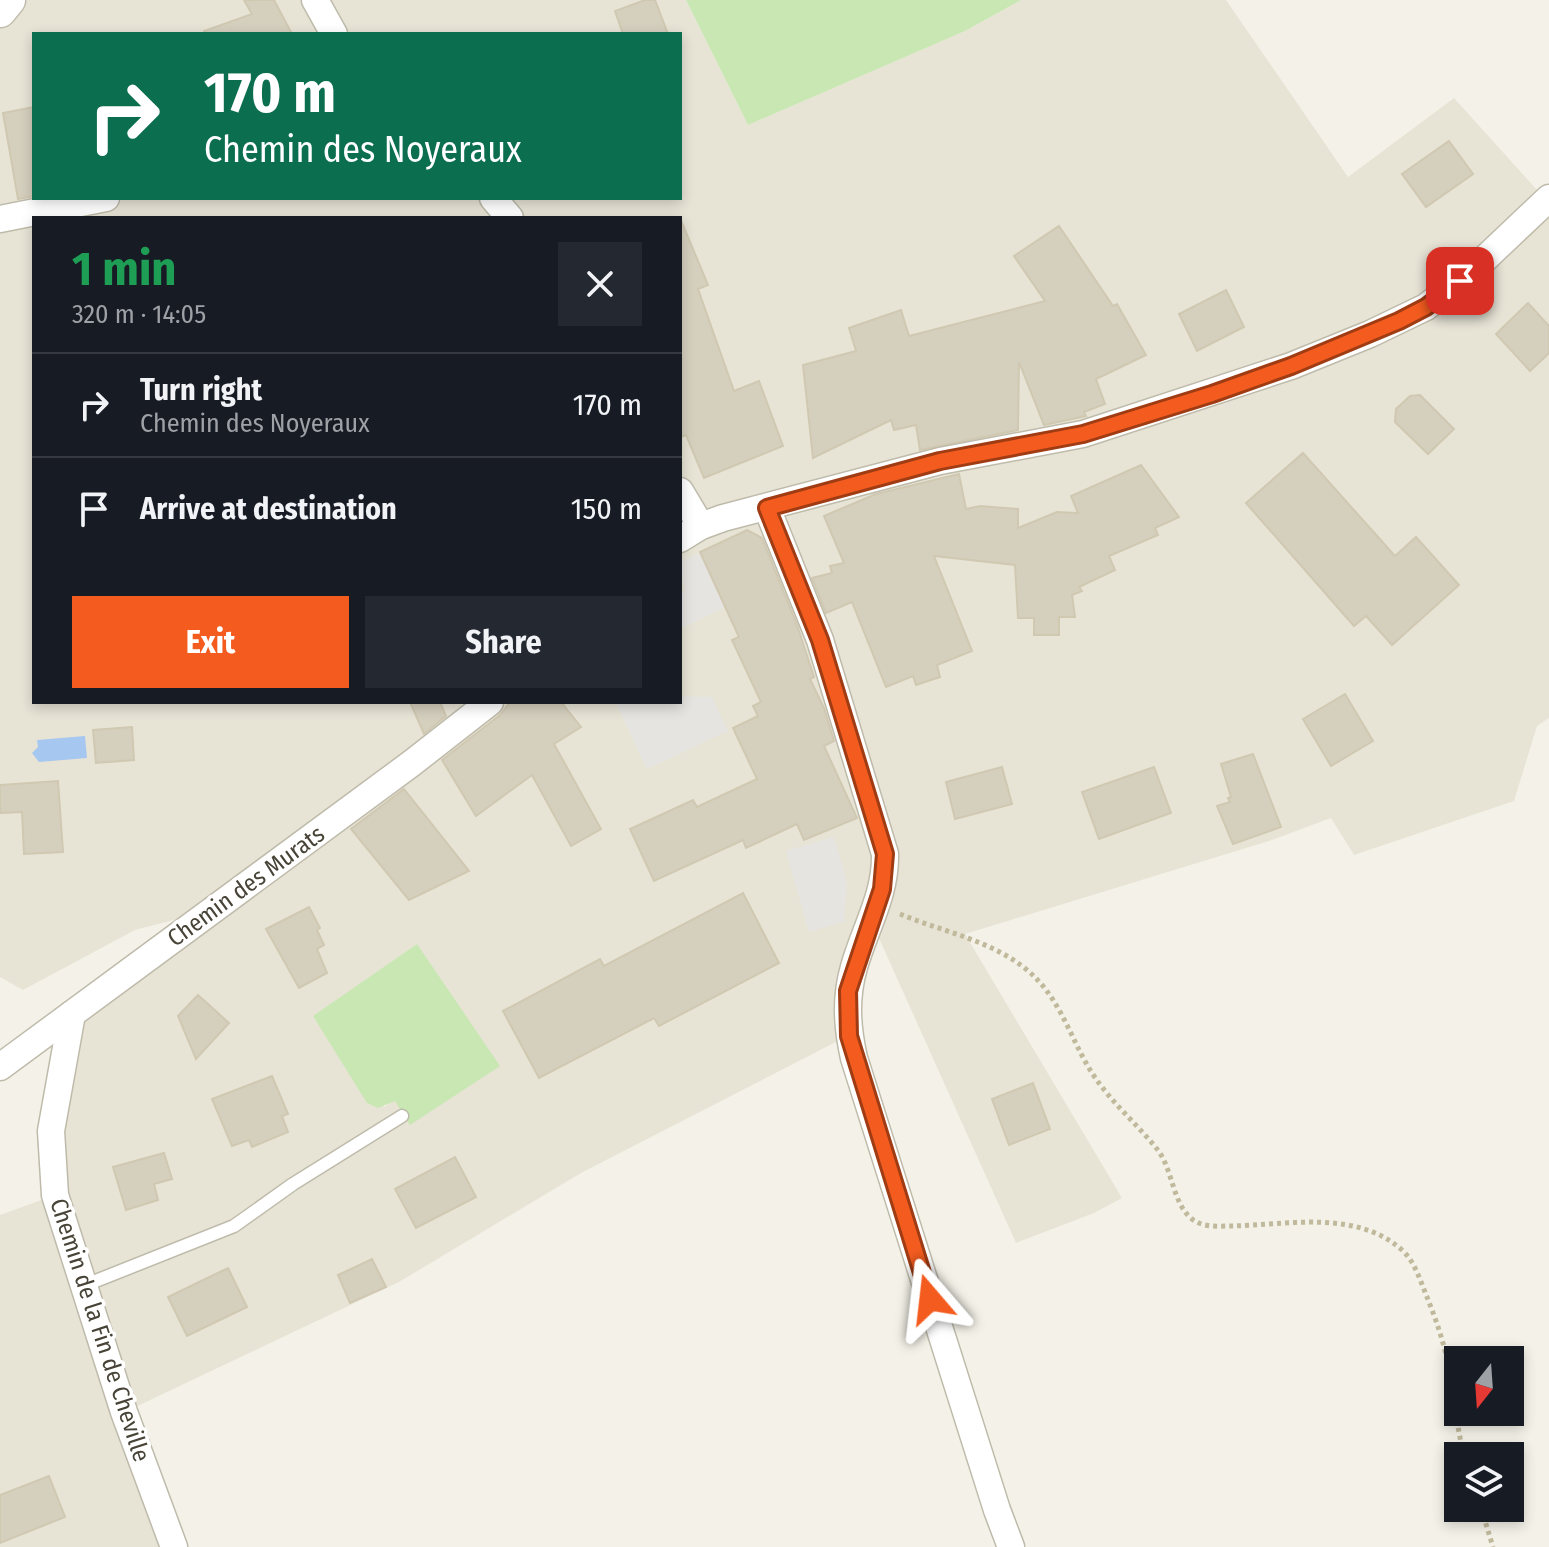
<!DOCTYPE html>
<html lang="en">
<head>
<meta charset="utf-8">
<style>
  body { margin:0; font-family:"Fira Sans Condensed",sans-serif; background:#242831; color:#f1f3f6; height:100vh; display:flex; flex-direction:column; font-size:30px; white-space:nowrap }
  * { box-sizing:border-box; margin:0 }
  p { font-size:26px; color:#9ea1a6 }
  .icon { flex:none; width:44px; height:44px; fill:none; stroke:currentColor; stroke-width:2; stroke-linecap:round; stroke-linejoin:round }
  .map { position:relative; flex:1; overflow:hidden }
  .drawer { position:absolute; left:32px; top:216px; width:650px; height:488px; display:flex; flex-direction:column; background:#171b24; border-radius:0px; box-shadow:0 4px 12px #0003 }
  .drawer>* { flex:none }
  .banner { position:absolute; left:32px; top:32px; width:650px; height:168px; border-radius:0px; box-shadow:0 4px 12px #0003; background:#0b6e4f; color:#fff; overflow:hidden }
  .needle { width:52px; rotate:197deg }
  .fabs { position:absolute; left:1444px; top:1346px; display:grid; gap:16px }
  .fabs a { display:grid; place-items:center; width:80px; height:80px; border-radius:0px; background:#171b24; box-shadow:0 4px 12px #0003; font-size:40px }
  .pin { position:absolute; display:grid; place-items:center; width:68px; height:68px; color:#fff; margin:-34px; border-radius:16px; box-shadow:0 4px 12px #0006 }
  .me { position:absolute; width:88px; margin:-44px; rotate:343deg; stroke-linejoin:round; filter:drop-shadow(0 0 6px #0008) }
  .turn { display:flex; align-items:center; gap:28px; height:168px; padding:0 40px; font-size:36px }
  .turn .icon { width:104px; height:104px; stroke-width:2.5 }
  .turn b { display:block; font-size:56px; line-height:68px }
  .round { display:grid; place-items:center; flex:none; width:84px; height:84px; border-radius:0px; background:#242831 }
  .headline { display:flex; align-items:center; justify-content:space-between; height:136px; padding:0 40px }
  h1 { font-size:48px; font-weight:700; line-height:60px; color:#1e9e55 }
  .action { display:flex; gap:16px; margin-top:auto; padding:16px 40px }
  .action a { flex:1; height:92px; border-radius:0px; background:#f45c1f; color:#fff; font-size:32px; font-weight:700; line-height:92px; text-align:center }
  .action a+a { background:#242831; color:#f1f3f6 }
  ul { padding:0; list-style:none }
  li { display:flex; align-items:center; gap:24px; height:104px; padding:0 40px; border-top:2px solid #363941 }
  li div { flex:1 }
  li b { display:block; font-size:30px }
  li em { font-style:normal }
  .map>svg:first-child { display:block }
  .residential { fill:#e7e4d6; fill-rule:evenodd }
  .green { fill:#c8e7b2 }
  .parking { fill:#e5e4e0 }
  .water { fill:#a6c7ef }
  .building { fill:#d5cfbe; stroke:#d0c8b1; stroke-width:2 }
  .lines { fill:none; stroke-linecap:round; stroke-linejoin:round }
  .service-casing { stroke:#bfbbab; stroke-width:15 }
  .minor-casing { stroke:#bfbbab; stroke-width:29 }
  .tertiary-casing { stroke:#bfbbab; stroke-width:35 }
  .path { stroke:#c0b99c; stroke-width:5; stroke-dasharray:4 4; stroke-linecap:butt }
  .service { stroke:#fff; stroke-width:12 }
  .minor { stroke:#fff; stroke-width:26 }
  .tertiary { stroke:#fff; stroke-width:32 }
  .route-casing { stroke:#9f3c14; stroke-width:20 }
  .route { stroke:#f45c1f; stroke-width:14 }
  .labels { text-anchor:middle; stroke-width:7; stroke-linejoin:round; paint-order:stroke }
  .street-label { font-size:24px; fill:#474337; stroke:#fff }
</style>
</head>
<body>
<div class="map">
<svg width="1549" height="1547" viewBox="0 0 1549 1547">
  <rect width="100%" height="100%" fill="#f4f2e8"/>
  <path class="residential" d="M0 0H686L748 125 965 31 1021 0H1226L1348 177 1454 98 1546 200 1549 198V718L1537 726 1514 801 1354 855 1331 818 1269 841 965 934 1122 1198 1094 1213 1016 1243 878 936 866 968 861 998V1029L581 1173 399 1282 125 1412 171 1547H0V1215L55 1195 72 1014 213 910 135 930 23 990 0 977ZM34 34H680V198H34ZM34 218H680V702H34ZM417 944 394 1100 384 1107 313 1017Z"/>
  <g class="green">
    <polygon points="686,0 1021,0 965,31 748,125"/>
    <polygon points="417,944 500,1066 410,1125 395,1101 378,1108 367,1103 313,1016"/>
  </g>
  <g class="parking">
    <polygon points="700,553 725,607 680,629 680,593 686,590 680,576 680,562"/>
    <polygon points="680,696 712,697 728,731 647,769 615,702 680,702"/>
    <polygon points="834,837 847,882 844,922 809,932 786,851"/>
  </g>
  <polygon class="water" points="85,736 87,758 39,762 32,753 38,747 37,740"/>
  <g class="building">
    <polygon points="244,0 274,0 292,34 205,34 204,31 252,14"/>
    <polygon points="645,0 655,0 668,34 623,34 615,11"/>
    <polygon points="34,107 34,196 18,199 3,113"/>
    <polygon points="1449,141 1473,174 1426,207 1402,174"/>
    <polygon points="680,218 708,285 698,289 734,391 759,381 783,446 704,478 686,435 680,437"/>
    <polygon points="1059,226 1113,306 1117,304 1146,355 1096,379 1105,404 1084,412 1086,416 1044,425 1019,362 1018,430 920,450 916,425 894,430 891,420 813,458 803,365 856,351 849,328 901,310 909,336 1045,301 1014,256"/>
    <polygon points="1226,290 1244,327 1197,351 1179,314"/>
    <polygon points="1528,303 1549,326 1549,353 1530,371 1496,334"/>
    <polygon points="1420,395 1454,429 1428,454 1395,422 1396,409 1410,396"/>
    <polygon points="1303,453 1395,556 1416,537 1459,585 1392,645 1366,616 1354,626 1246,503"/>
    <polygon points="1141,465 1179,517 1155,528 1158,535 1109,556 1115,570 1079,587 1082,591 1072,595 1075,617 1059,617 1059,635 1034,635 1034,618 1018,618 1015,565 934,556 972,651 937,665 940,677 916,685 913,676 886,687 852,602 826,613 812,578 832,573 830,566 844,563 824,516 876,494 959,474 966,509 980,506 1018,509 1018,528 1057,512 1078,513 1071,496"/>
    <polygon points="747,530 762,538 797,625 814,677 810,679 824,708 834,741 824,746 857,818 804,840 797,824 746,848 743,840 654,881 630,829 693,800 697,807 757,779 733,728 758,716 753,706 761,702 732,640 739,637 700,552"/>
    <polygon points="1345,694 1373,741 1331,766 1303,719"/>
    <polygon points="410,702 440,702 446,716 424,734"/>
    <polygon points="510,702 561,702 581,727 554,744 601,829 571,846 532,775 476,816 442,760 500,715"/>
    <polygon points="132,727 134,760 96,763 93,730"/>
    <polygon points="1253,754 1281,827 1233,844 1217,806 1230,802 1228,798 1231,797 1221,764"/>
    <polygon points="1002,767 1012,804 955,819 946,782"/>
    <polygon points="1154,767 1171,813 1099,839 1082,792"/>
    <polygon points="58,781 63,852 24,854 22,812 0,813 0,785"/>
    <polygon points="404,789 469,871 409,900 351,829"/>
    <polygon points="743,893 779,963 659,1026 654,1018 539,1078 503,1011 600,959 604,966"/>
    <polygon points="309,907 320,928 317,930 324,945 317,949 327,973 299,988 266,929"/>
    <polygon points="198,995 229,1023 196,1059 178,1016"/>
    <polygon points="272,1076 288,1114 282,1116 288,1132 252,1147 249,1140 232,1146 212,1099"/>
    <polygon points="1033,1083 1050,1129 1009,1145 992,1099"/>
    <polygon points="164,1153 172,1179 154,1184 158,1200 126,1210 113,1167"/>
    <polygon points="455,1157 476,1197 416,1228 395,1189"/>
    <polygon points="372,1259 386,1287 350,1303 338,1275"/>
    <polygon points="228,1268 247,1307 187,1336 168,1297"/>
    <polygon points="49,1476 65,1517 0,1543 0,1495"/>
  </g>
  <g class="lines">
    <g class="service-casing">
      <polyline id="service" points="83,1286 234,1226 293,1184 402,1116"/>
    </g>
    <g class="minor-casing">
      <g id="minor">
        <polyline points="315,0 334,34"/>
        <polyline points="493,198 510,218"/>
        <polyline points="0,219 106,198"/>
        <polyline points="680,491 701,526"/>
        <path d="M767 508 820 640 885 854C886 895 865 928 854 967 845 998 847 1027 854 1058L997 1510 1011 1547"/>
        <polyline points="680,539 701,526 723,518 940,461 1083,434 1291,366 1370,334 1426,307 1474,269 1549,198"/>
        <polyline points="72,1014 51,1131 55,1195 124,1412 174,1547"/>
        <polyline points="0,1067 412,763 490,702"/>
      </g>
    </g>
    <g class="tertiary-casing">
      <polyline id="tertiary" points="0,11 9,0"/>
    </g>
    <g class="path">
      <path d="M900 914C943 932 991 940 1027 970 1062 999 1070 1040 1094 1076 1112 1103 1137 1124 1157 1149 1173 1169 1172 1203 1192 1219 1203 1228 1219 1226 1232 1226 1287 1225 1356 1209 1402 1250 1414 1261 1419 1277 1425 1292 1433 1312 1441 1333 1446 1355 1453 1388 1456 1423 1464 1456"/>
      <polyline points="1481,1508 1493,1547"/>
    </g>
    <use href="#service" class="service"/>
    <use href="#minor" class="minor"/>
    <use href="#tertiary" class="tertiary"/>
  </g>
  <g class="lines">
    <g class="route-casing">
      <polyline id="route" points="930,1299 849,1036 848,991 882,889 885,854 820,640 767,508 940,461 1083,434 1212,394 1291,366 1399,321 1426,307 1460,281"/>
    </g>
    <use href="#route" class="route"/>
  </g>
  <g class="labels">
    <g class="street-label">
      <text transform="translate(246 886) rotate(-36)" y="8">Chemin des Murats</text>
      <text transform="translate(100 1330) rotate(72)" y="8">Chemin de la Fin de Cheville</text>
    </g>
  </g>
</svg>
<div class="fabs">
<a><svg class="needle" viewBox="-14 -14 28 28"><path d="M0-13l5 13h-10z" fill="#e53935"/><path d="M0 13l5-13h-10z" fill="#9ea1a6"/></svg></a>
<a><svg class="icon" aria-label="layers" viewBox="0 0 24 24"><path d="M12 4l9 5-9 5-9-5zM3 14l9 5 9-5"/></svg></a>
</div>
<div class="pin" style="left:1460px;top:281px;background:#d93025"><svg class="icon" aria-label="arrive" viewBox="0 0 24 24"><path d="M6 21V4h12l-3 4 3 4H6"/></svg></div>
<svg class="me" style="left:930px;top:1299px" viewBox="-20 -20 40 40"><path d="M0-17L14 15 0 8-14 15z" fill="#f45c1f" stroke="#fff" stroke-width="4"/></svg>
<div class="banner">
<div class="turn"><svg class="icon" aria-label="right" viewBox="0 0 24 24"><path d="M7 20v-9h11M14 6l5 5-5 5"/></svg><div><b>170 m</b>Chemin des Noyeraux</div></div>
</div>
<section class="drawer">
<div class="headline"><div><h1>1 min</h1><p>320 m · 14:05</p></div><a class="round"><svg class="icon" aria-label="close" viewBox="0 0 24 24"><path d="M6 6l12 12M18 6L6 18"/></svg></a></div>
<ul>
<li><svg class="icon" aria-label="right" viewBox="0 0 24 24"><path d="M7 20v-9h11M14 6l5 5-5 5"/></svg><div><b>Turn right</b><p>Chemin des Noyeraux</p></div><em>170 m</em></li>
<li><svg class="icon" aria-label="arrive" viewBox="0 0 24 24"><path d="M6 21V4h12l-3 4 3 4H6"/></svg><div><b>Arrive at destination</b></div><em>150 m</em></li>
</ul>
<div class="action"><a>Exit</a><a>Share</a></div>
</section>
</div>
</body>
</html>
